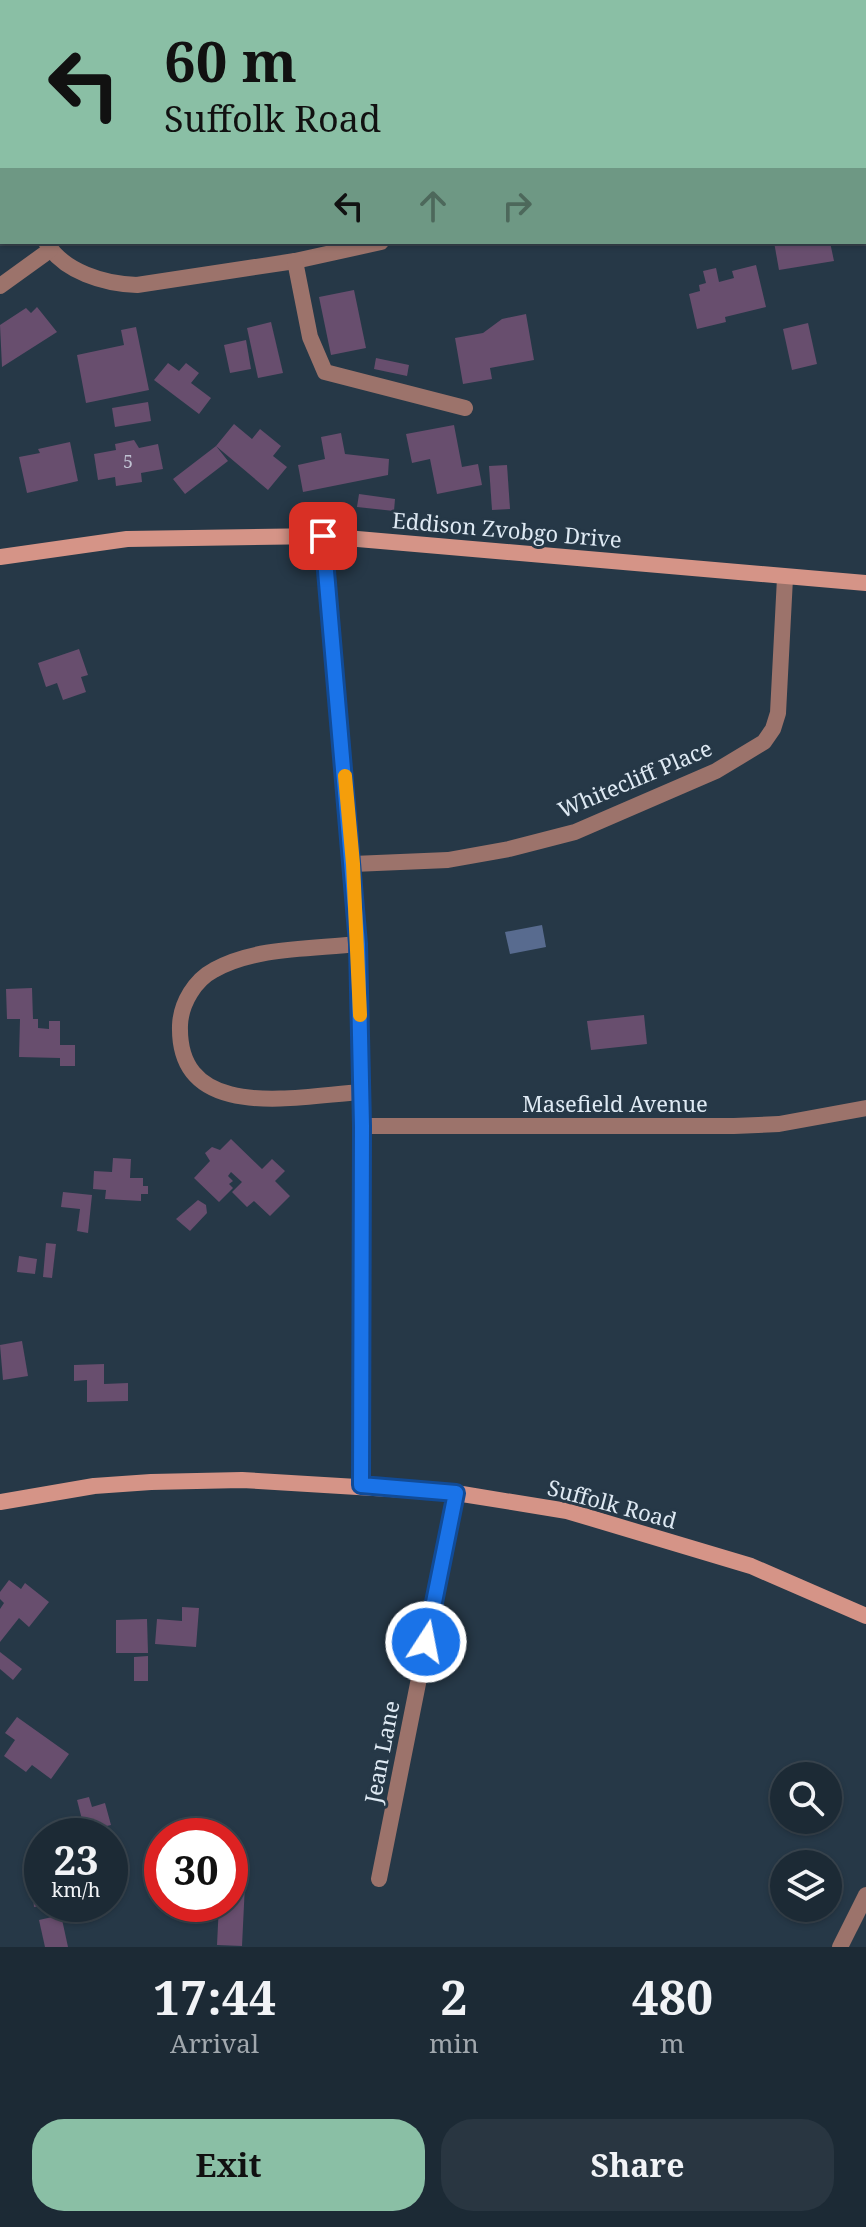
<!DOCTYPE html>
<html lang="en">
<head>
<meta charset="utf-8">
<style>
  body { margin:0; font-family:"Noto Serif",serif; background:#293641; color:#f1f3f6; height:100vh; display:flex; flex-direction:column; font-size:30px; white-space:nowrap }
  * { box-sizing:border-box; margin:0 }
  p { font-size:26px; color:#a0a7ad }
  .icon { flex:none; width:44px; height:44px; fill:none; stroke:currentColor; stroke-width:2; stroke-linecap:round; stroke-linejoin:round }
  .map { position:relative; height:1947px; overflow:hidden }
  .drawer { display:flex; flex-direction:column; background:#1c2a35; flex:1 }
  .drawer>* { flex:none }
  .guide { position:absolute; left:0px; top:0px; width:866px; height:244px; box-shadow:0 2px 6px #0004,0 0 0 2px #3a4650; background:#8abfa5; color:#111; overflow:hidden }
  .fabs { position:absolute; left:770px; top:1762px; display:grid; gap:16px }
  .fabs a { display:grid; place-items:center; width:72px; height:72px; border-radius:50%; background:#1c2a35; box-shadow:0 2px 6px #0004,0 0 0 2px #3a4650; font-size:40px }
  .speed { position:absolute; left:24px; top:1818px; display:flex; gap:16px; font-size:40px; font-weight:700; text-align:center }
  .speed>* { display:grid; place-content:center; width:104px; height:104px; border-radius:50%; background:#1c2a35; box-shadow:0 2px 6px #0004,0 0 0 2px #3a4650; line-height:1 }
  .speed small { font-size:20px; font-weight:400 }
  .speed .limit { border:12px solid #d22; background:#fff; color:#111 }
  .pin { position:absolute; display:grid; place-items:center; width:68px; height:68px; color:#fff; margin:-34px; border-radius:16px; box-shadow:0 4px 12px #0006 }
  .me { position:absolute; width:88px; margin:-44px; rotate:11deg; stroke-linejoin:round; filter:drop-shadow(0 0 6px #0008) }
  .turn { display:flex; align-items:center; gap:28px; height:168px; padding:0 32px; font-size:36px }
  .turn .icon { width:104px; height:104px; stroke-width:2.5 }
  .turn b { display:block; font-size:56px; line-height:68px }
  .lanes { display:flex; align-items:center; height:76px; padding:0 32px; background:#0003; justify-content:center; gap:40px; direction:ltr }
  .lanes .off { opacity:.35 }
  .eta { display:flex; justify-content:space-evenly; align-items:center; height:136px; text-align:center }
  .eta b { font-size:48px; font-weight:700; line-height:56px }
  .action { display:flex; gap:16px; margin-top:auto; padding:16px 32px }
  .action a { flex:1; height:92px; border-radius:32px; background:#8abfa5; color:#111; font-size:32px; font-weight:700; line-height:92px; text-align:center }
  .action a+a { background:#293641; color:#f1f3f6 }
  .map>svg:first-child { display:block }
  .water { fill:#586b8f }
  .building { fill:#684e6e }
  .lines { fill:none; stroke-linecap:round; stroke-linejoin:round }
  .street { stroke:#9c736b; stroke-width:16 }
  .secondary { stroke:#d59487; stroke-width:16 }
  .route-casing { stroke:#114b97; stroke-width:20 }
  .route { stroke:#1a73e8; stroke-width:14 }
  .slow { stroke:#f59e0b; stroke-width:14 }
  .labels { text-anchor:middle; stroke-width:6; stroke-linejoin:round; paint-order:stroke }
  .number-label { font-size:18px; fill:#c0c2d2 }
  .street-label { font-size:22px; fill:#dee9f3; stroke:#263847 }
</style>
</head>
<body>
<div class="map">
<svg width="866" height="1947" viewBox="0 0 866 1947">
  <rect width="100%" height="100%" fill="#263847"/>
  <polygon class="water" points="542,925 546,947 510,954 505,932"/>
  <g class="building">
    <polygon points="774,242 830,242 834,261 779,270"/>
    <polygon points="756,265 766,307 725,317 726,322 697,329 689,294 700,291 699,285 706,283 703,271 716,268 719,282 734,278 732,271"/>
    <polygon points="354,290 366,348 331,355 319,297"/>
    <polygon points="37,307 57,332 2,367 0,325 26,308 31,313"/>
    <polygon points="526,314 534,360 490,368 492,379 463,384 455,338 483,333 502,319"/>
    <polygon points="271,322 283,373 258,378 247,328"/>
    <polygon points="808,323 817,364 792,370 783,329"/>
    <polygon points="136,327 149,390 86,403 77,355 124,345 121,330"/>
    <polygon points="246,340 251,369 230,373 224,345"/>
    <polygon points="376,358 409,365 407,376 374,369"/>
    <polygon points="168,363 179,371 186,363 199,373 191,383 211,398 199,414 154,380"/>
    <polygon points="148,402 151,421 115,427 112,408"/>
    <polygon points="234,424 252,439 260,429 281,446 273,456 287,467 268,490 216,446 228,461 185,494 173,479 216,446"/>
    <polygon points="454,425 462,467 478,464 482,485 437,494 430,459 412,463 406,434"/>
    <polygon points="341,433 345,454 389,459 388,475 303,492 298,465 325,459 321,437"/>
    <polygon points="134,440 139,448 158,444 163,469 141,473 142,482 116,486 115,477 98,480 94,454 116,450 115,444"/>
    <polygon points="70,442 78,481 27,493 19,457 40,453 38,449"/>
    <polygon points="507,465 510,509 492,510 489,466"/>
    <polygon points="359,494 395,499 394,511 357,507"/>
    <polygon points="79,649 88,675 81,677 86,692 63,700 57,683 46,687 38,663"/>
    <polygon points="32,988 33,1019 38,1019 38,1028 49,1029 49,1021 60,1021 60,1045 75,1045 75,1066 60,1066 60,1058 19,1057 20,1019 7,1019 6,989"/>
    <polygon points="644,1015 647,1044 591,1050 587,1021"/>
    <polygon points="231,1139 262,1169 272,1159 285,1171 275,1181 290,1196 270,1216 254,1201 247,1207 232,1192 242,1182 231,1172 228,1176 233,1181 229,1184 233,1188 219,1202 194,1178 210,1161 205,1153 212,1147 220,1150"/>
    <polygon points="113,1158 131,1159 130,1178 143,1178 143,1186 148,1186 148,1194 141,1194 141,1201 105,1199 106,1190 93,1189 94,1171 112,1172"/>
    <polygon points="63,1192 92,1195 88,1233 77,1231 80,1209 61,1207"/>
    <polygon points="198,1200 206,1205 207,1213 190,1231 176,1219"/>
    <polygon points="46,1243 56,1244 52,1278 43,1277"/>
    <polygon points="19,1256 37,1259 35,1274 17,1272"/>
    <polygon points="22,1341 28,1376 3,1380 0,1345"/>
    <polygon points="104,1364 104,1384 128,1383 128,1401 87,1402 87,1380 74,1381 74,1365"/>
    <polygon points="9,1580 21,1589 25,1583 49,1602 29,1627 19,1618 0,1642 0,1609 4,1603 0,1599 0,1592"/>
    <polygon points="182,1607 199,1608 196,1647 155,1644 157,1619 182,1621"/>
    <polygon points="147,1619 148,1653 116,1653 116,1620"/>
    <polygon points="0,1652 22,1669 13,1680 0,1669"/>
    <polygon points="148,1656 148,1681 134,1681 134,1657"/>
    <polygon points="17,1717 69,1754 51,1779 32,1765 26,1772 4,1756 15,1740 5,1733"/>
    <polygon points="89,1797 92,1807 105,1803 111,1825 85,1831 77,1800"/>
    <rect x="233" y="1870" width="16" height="10"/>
    <polygon points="42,1884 42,1906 34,1907 32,1886"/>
    <polygon points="230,1884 245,1884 242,1946 217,1945 219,1904 230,1904"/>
    <polygon points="61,1915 68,1947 45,1947 39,1920"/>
  </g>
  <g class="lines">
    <g class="street">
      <polyline points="733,0 734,2"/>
      <polyline points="396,2 406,0"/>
      <polyline points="864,145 866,145"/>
      <polyline points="0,159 2,165"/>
      <path d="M46 242C63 272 105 284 137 285L295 261 381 242"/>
      <polyline points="295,261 310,337 325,372 465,408"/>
      <polyline points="0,286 50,250"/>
      <polyline points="323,536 358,944 362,1126 361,1485"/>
      <polyline points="353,864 448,860 509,849 575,832 716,771 764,742 773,729 778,713 785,578"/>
      <path d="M358 944C312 949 255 947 214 970 195 980 181 1003 180 1025 177 1124 297 1096 361 1092"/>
      <polyline points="362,1126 734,1126 779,1124 866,1108"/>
      <polyline points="379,1879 456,1493"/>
      <polyline points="840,1947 866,1895"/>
    </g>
    <g class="secondary">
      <polyline points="0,557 127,539 323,536 866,583"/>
      <polyline points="0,1502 94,1486 151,1482 242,1480 456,1493 567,1511 751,1566 866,1616"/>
    </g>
  </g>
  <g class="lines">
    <g class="route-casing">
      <polyline id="route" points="323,536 358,944 362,1126 361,1485 456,1493 426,1642"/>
    </g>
    <use href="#route" class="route"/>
    <polyline class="slow" points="345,776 353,864 360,1015"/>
  </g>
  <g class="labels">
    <g class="number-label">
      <text x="128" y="468">5</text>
    </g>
    <g class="street-label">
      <text transform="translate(507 530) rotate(5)" y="8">Eddison Zvobgo Drive</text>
      <text transform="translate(635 779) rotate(-23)" y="8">Whitecliff Place</text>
      <text x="615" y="1112">Masefield Avenue</text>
      <text transform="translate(612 1504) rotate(15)" y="8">Suffolk Road</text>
      <text transform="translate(382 1752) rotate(-79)" y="8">Jean Lane</text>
    </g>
  </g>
</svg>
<div class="fabs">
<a><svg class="icon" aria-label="search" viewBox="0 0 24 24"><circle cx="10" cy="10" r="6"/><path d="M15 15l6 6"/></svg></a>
<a><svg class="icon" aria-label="layers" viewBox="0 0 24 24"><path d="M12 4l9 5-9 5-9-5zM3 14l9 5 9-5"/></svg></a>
</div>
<div class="speed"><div>23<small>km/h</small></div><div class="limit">30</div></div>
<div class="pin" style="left:323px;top:536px;background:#d93025"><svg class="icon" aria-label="arrive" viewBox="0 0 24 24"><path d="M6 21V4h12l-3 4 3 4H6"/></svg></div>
<svg class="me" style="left:426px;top:1642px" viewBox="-20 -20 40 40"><circle r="17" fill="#1a73e8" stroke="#fff" stroke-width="3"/><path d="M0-11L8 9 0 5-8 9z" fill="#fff"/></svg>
<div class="guide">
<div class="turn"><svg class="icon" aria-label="left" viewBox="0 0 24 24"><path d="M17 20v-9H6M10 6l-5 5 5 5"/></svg><div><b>60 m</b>Suffolk Road</div></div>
<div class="lanes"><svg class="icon" aria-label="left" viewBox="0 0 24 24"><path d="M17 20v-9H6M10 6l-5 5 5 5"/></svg><svg class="icon off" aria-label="ahead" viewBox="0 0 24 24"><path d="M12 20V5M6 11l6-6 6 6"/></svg><svg class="icon off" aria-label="right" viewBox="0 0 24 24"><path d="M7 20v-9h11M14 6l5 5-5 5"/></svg></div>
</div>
</div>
<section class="drawer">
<div class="eta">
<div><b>17:44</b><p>Arrival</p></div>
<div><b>2</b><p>min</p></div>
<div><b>480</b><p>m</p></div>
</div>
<div class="action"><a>Exit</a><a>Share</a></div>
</section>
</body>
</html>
